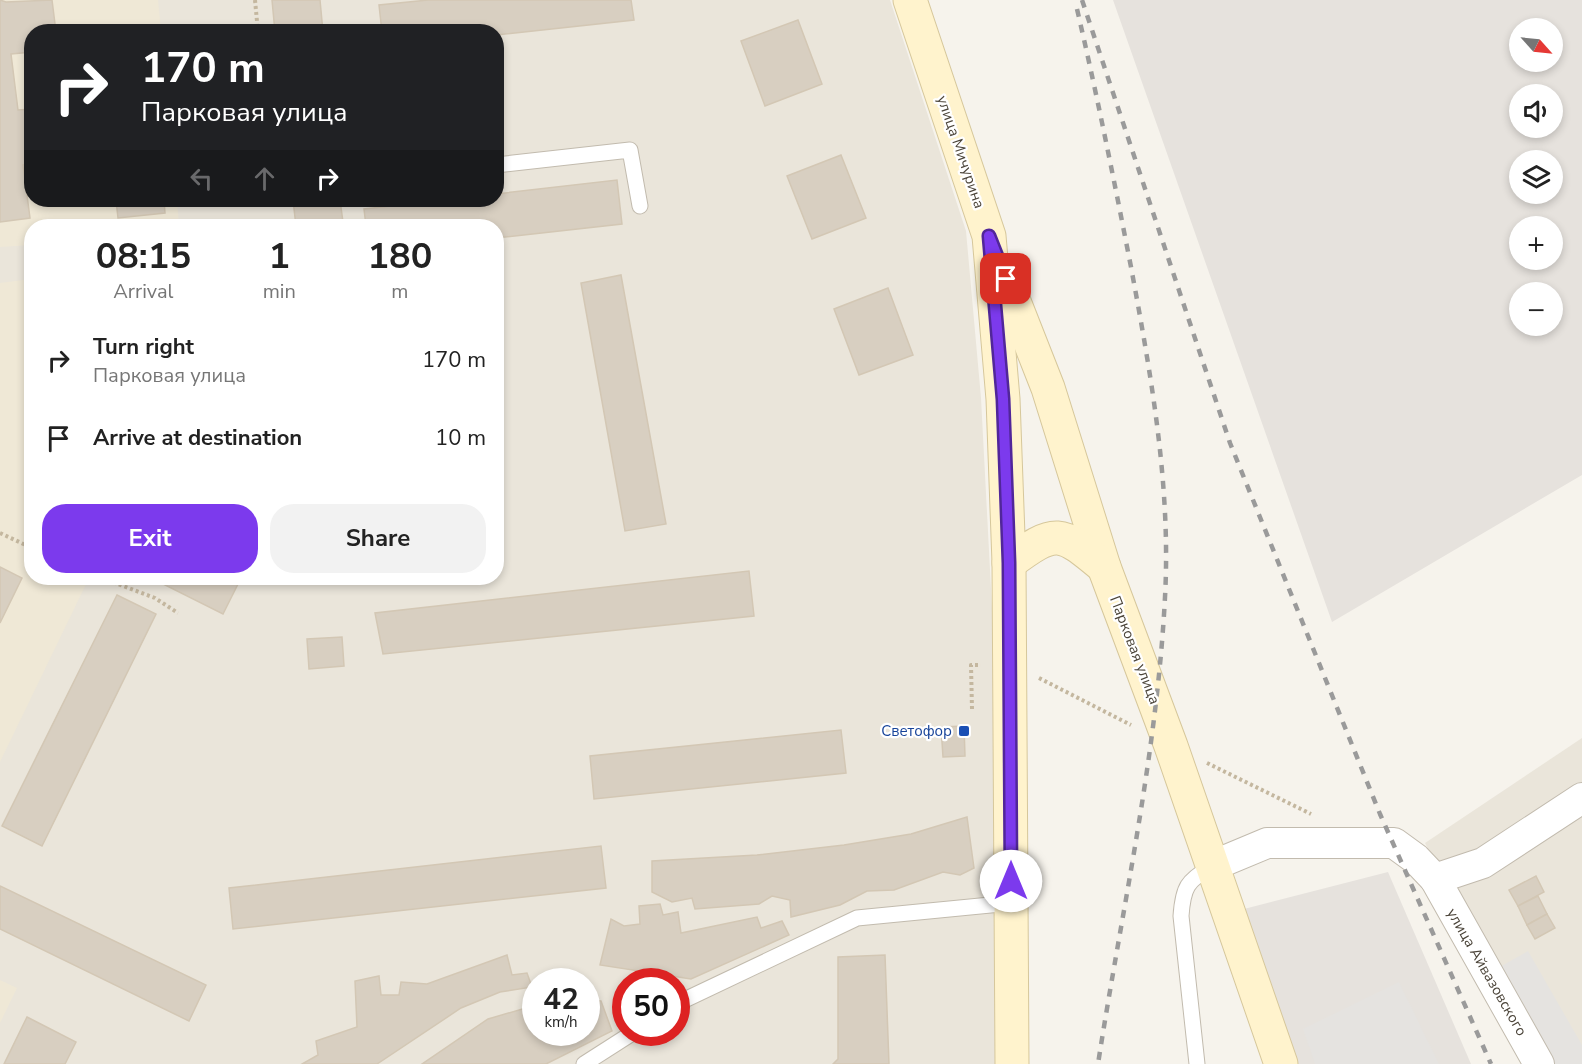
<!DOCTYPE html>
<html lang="en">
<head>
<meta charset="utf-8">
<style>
  body { margin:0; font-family:"Nunito Sans",sans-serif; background:#f2f2f2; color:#222; height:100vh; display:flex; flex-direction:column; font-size:22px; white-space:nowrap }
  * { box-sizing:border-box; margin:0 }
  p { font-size:20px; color:#767676 }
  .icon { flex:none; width:33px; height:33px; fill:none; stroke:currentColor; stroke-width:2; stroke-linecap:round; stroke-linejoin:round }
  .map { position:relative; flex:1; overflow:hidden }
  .details { position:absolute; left:24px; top:219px; width:480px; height:366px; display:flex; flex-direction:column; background:#fff; border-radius:24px; box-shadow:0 3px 9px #0003 }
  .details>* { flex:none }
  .guide { position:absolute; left:24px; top:24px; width:480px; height:183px; border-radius:24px; box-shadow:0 3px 9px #0003; background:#202124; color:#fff; overflow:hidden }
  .needle { width:39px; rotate:117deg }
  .controls { position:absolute; left:1509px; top:18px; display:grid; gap:12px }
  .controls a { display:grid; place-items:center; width:54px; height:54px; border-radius:50%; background:#fff; box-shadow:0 3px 9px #0003; font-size:30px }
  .speed { position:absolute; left:522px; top:968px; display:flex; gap:12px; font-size:30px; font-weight:700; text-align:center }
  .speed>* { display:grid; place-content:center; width:78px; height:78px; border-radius:50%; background:#fff; box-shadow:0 3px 9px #0003; line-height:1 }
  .speed small { font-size:15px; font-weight:400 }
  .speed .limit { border:9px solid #d22; background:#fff; color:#111 }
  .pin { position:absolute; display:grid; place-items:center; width:51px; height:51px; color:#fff; margin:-26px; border-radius:12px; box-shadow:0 3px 9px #0006 }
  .me { position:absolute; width:66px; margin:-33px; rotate:0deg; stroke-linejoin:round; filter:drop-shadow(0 0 4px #0008) }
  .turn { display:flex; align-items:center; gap:21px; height:126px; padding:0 18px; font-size:27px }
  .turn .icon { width:78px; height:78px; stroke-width:2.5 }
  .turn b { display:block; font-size:42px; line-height:51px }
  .lanes { display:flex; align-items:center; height:57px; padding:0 18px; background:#0003; justify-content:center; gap:30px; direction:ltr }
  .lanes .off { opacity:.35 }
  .eta { display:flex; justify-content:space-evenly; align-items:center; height:102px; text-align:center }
  .eta b { font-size:36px; font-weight:700; line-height:42px }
  .cta { display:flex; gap:12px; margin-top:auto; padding:12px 18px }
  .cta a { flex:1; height:69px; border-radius:24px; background:#7c3aed; color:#fff; font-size:24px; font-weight:700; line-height:69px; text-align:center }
  .cta a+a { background:#f2f2f2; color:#222 }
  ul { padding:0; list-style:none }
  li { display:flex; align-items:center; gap:18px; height:78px; padding:0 18px }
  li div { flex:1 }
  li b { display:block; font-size:22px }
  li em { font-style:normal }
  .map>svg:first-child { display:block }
  .residential { fill:#eae5da; fill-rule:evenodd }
  .industrial { fill:#e6e2dd; fill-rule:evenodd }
  .education { fill:#efe8d6 }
  .parking { fill:#e5e3e0 }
  .building { fill:#d8cfc1; stroke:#d3c7b4; stroke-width:1.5 }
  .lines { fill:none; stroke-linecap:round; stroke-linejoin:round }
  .lane-casing { stroke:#c2bbae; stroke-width:17 }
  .street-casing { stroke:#c2bbae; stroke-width:32 }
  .secondary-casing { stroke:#d6c79b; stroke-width:35 }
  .path { stroke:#c4b79f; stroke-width:4; stroke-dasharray:3 3; stroke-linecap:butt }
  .lane { stroke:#fff; stroke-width:15 }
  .street { stroke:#fff; stroke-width:30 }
  .secondary { stroke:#fff3cd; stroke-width:33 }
  .rail { stroke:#9a9a9a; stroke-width:4.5; stroke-dasharray:8 8; stroke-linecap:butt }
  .route-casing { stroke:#51269a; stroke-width:15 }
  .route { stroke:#7c3aed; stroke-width:10 }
  .transit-dot { fill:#1a4fb4; stroke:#fff; stroke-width:2 }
  .labels { text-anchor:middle; stroke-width:4.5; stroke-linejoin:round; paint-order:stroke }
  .street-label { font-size:15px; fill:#4b4439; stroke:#fff }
  .transit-label { font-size:15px; fill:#164399; stroke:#fff; text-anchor:end }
</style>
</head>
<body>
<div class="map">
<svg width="1582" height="1064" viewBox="0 0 1582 1064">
  <rect width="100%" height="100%" fill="#f6f3ec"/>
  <g class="residential">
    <path d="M0 0H890L966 231 981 398 995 665 999 1064H0ZM32 32H496V200H32ZM32 226H496V578H32ZM536 981H586V1032H536ZM626 981H676V1032H626Z"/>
    <polygon points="1582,738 1582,1064 1493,977 1425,843"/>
  </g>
  <g class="industrial">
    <path d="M1113 0H1582V475L1332 622ZM1520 28H1552V62H1520ZM1520 94H1552V128H1520ZM1520 160H1552V194H1520ZM1520 226H1552V260H1520ZM1520 292H1552V326H1520Z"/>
    <polygon points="1388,872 1471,1064 1296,1064 1244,909"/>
  </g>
  <g class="education">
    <polygon points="0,0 158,0 161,31 32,32 32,200 177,200 179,226 32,226 31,245 0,247"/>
    <polygon points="31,279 32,578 89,578 0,762 0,283"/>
    <polygon points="0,980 17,988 0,1023"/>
  </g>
  <g class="parking">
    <polygon points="1528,951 1582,1045 1582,1064 1541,1064 1489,973"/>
    <polygon points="1399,982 1439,1064 1315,1064 1303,1029"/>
  </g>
  <g class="building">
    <polygon points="0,0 6,2 52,0 56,32 32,32 32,52 11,54 18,110 32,109 32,164 23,165 30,218 0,222"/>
    <polygon points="272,0 320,0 323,32 275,32"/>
    <polygon points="428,0 631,0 634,20 496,35 496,32 382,32 379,5"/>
    <polygon points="798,20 822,84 765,106 741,41"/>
    <polygon points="841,155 866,218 812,239 787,176"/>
    <polygon points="617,180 622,224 496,238 496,226 366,226 364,209 446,200 496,200 496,194"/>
    <polygon points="116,200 164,200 165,213 118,218"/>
    <polygon points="293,200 340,200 343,222 296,226"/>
    <polygon points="621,275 666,524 625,531 581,283"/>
    <polygon points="888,288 913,355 859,375 834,309"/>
    <polygon points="0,567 22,578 0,623"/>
    <polygon points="749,571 754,616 383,654 375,613"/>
    <polygon points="164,578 241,578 223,614 161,583"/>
    <polygon points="117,595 156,614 42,846 2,826"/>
    <polygon points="342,637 344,666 309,669 307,639"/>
    <polygon points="964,726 965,756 943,757 941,727"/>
    <polygon points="841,730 846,773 594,799 590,756"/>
    <polygon points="967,817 974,868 960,875 943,872 894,890 867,891 840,905 791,917 790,900 772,896 759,904 695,909 692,898 672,902 652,892 652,861 757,855 844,845 911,834"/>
    <polygon points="601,846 606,888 233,929 229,888"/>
    <polygon points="1536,876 1544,892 1518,906 1509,890"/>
    <polygon points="0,886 206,985 189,1021 0,929"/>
    <polygon points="1538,896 1547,914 1527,925 1518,906"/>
    <polygon points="660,904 663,915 678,912 681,933 757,917 761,928 782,921 789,935 691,979 600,965 611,919 624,926 640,924 639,906"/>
    <polygon points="1547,914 1555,928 1535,939 1527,925"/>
    <polygon points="507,955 512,975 527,973 532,987 500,992 461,1008 377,1064 302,1064 318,1055 316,1041 357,1027 355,981 379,976 381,995 399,995 401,982 427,984"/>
    <polygon points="885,955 889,1064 833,1064 838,1059 838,957"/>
    <polygon points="586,1000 601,1001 612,1031 546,1064 422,1064 488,1019 536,1005 536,1032 586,1032"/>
    <polygon points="27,1017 76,1042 65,1064 4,1064"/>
  </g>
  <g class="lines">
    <g class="lane-casing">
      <g id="lane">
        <polyline points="496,165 630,150 640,206"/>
        <polyline points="676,1004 857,918 1011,903"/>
        <polyline points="584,1064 634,1032"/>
        <path d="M1197 1064 1181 916C1183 887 1187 881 1212 866"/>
      </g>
    </g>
    <g class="street-casing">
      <g id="street">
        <polyline points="1212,866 1267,843 1394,843 1416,859 1435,879 1539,1064"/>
        <polyline points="1435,879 1483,863 1582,798"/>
      </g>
    </g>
    <g class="secondary-casing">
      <g id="secondary">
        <polyline points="910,0 989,236 1003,399 1009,563 1012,1064"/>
        <polyline points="1002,271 1048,388 1104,567 1171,746 1281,1064"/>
        <path d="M1009 563C1056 528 1060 530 1104 567"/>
      </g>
    </g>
    <g class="path">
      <polyline points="255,0 258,32"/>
      <polyline points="0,533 32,548"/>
      <polyline points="102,578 155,598 178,613"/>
      <polyline points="1039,678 1131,725"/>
      <polyline points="972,709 971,665 981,665"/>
      <polyline points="1207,763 1311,814"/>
    </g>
    <use href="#lane" class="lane"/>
    <use href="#street" class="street"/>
    <use href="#secondary" class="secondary"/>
    <g class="rail">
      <polyline points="1082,0 1230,443 1380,814 1491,1064"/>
      <path d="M1077 9C1097 95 1114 180 1131 267 1151 375 1171 486 1165 597 1157 754 1122 909 1098 1064"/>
    </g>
  </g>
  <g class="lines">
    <g class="route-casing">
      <polyline id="route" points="1006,279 989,236 1003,399 1009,563 1011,881"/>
    </g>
    <use href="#route" class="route"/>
  </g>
  <rect class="transit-dot" x="958" y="725" width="12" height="12" rx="3"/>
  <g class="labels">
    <g class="street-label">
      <text transform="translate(961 152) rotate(71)" y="5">улица Мичурина</text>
      <text transform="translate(1135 650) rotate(69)" y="5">Парковая улица</text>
      <text transform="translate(1487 972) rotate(60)" y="5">улица Айвазовского</text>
    </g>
    <g class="transit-label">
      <text x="952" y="736">Светофор</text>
    </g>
  </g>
</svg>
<div class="controls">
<a><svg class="needle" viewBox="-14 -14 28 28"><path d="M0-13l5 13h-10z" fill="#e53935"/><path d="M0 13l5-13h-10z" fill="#767676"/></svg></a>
<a><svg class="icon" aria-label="sound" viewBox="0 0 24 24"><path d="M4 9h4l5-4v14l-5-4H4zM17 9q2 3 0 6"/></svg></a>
<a><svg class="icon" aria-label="layers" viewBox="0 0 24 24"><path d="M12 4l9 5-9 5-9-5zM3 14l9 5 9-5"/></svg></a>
<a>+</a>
<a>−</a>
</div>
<div class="speed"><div>42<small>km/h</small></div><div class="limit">50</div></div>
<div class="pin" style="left:1006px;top:279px;background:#d93025"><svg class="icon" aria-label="arrive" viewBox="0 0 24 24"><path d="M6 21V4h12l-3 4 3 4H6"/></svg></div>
<svg class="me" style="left:1011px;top:881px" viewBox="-20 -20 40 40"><circle r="19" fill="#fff"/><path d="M0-13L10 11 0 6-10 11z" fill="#7c3aed"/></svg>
<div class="guide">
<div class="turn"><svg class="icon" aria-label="right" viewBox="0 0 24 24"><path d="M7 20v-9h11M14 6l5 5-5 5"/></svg><div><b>170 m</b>Парковая улица</div></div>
<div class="lanes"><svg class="icon off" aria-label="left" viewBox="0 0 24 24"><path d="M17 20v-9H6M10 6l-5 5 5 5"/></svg><svg class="icon off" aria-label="ahead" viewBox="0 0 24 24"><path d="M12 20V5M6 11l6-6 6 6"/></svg><svg class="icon" aria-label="right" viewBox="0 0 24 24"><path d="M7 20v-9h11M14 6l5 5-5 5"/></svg></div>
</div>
<section class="details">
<div class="eta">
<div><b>08:15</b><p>Arrival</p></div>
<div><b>1</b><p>min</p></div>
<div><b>180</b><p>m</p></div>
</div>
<ul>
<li><svg class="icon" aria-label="right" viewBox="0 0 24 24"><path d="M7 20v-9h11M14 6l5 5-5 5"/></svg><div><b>Turn right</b><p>Парковая улица</p></div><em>170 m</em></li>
<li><svg class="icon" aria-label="arrive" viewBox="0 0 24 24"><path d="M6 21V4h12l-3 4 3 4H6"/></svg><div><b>Arrive at destination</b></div><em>10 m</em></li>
</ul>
<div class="cta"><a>Exit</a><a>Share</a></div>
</section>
</div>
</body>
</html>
